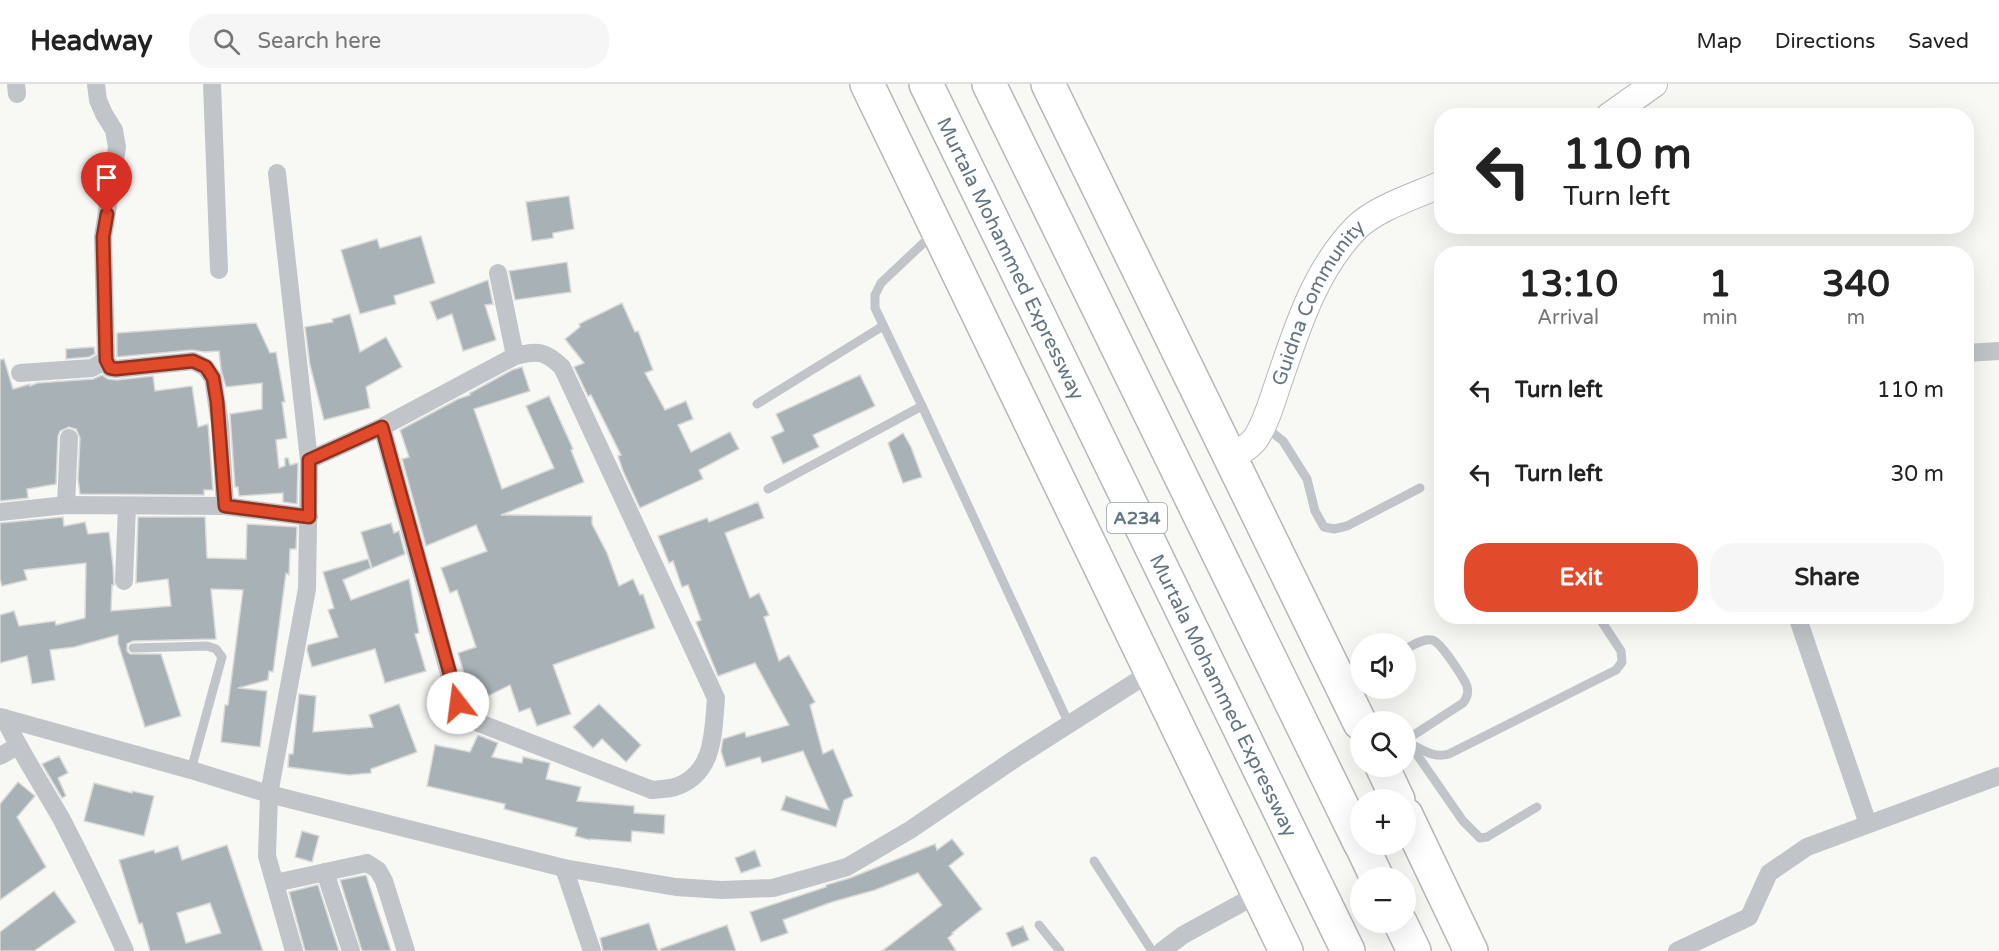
<!DOCTYPE html>
<html lang="en">
<head>
<meta charset="utf-8">
<style>
  body { margin:0; font-family:"Varela Round",sans-serif; background:#f6f6f6; color:#222; height:100vh; display:flex; flex-direction:column; font-size:22px; white-space:nowrap }
  * { box-sizing:border-box; margin:0 }
  p { font-size:20px; color:#767676 }
  .icon { flex:none; width:33px; height:33px; fill:none; stroke:currentColor; stroke-width:2; stroke-linecap:round; stroke-linejoin:round }
  .map { position:relative; flex:1; overflow:hidden }
  .side { position:absolute; left:1434px; top:162px; width:540px; height:378px; display:flex; flex-direction:column; background:#fff; border-radius:24px; box-shadow:0 6px 24px #0002 }
  .side>* { flex:none }
  .hud { position:absolute; left:1434px; top:24px; width:540px; height:126px; border-radius:24px; box-shadow:0 6px 24px #0002; background:#fff; color:#222; overflow:hidden }
  .fabs { position:absolute; left:1350px; top:549px; display:grid; gap:12px }
  .fabs a { display:grid; place-items:center; width:66px; height:66px; border-radius:50%; background:#fff; box-shadow:0 6px 24px #0002; font-size:30px }
  .pin { position:absolute; display:grid; place-items:center; width:51px; height:51px; color:#fff; margin:-62px -26px; border-radius:50% 50% 50% 0; rotate:-45deg; box-shadow:0 0 6px #0007 }
  .pin .icon { rotate:45deg }
  .me { position:absolute; width:66px; margin:-33px; rotate:345deg; stroke-linejoin:round; filter:drop-shadow(0 0 4px #0008) }
  .turn { display:flex; align-items:center; gap:21px; height:126px; padding:0 30px; font-size:27px }
  .turn .icon { width:78px; height:78px; stroke-width:2.5 }
  .turn b { display:block; font-size:42px; line-height:51px }
  .eta { display:flex; justify-content:space-evenly; align-items:center; height:102px; text-align:center }
  .eta b { font-size:36px; font-weight:700; line-height:42px }
  .cta { display:flex; gap:12px; margin-top:auto; padding:12px 30px }
  .cta a { flex:1; height:69px; border-radius:24px; background:#e14b2c; color:#fff; font-size:24px; font-weight:700; line-height:69px; text-align:center }
  .cta a+a { background:#f6f6f6; color:#222 }
  ul { padding:0; list-style:none }
  li { display:flex; align-items:center; gap:18px; height:84px; padding:0 30px }
  li div { flex:1 }
  li b { display:block; font-size:22px }
  li em { font-style:normal }
  header { display:flex; align-items:center; gap:36px; box-sizing:border-box; height:84px; padding:0 30px; background:#fff; border-bottom:2px solid #e0e0e0 }
  header strong { font-size:28px }
  nav { display:flex; gap:33px; margin-inline-start:auto; font-size:21px }
  .search { width:420px; height:54px; background:#f6f6f6; display:flex; align-items:center; gap:15px; box-sizing:border-box; padding:0 21px; border-radius:24px; color:#767676; font-size:22px }
  .map>svg:first-child { display:block }
  .building { fill:#a8b1b6; stroke:#d9d9d7; stroke-width:1.5; fill-rule:evenodd }
  .lines { fill:none; stroke-linecap:round; stroke-linejoin:round }
  .secondary-casing { stroke:#b3b9bd; stroke-width:28 }
  .highway-casing { stroke:#b4b8bb; stroke-width:36 }
  .lane { stroke:#c1c5c9; stroke-width:9 }
  .street { stroke:#c1c5c9; stroke-width:18 }
  .secondary { stroke:#fff; stroke-width:26 }
  .highway { stroke:#fff; stroke-width:33 }
  .route-casing { stroke:#92311d; stroke-width:15 }
  .route { stroke:#e14b2c; stroke-width:10 }
  .labels { text-anchor:middle; stroke-width:6; stroke-linejoin:round; paint-order:stroke }
  .shield { fill:#fff; stroke:#929ea6; stroke-width:1.5 }
  .shield-label { font-size:18px; font-weight:bold; fill:#637580 }
  .street-label { font-size:20px; fill:#637580; stroke:#fff }
</style>
</head>
<body>
<header>
<strong>Headway</strong>
<div class="search"><svg class="icon" aria-label="search" viewBox="0 0 24 24"><circle cx="10" cy="10" r="6"/><path d="M15 15l6 6"/></svg>Search here</div>
<nav><a>Map</a><a>Directions</a><a>Saved</a></nav>
</header>
<div class="map">
<svg width="1999" height="867" viewBox="0 0 1999 867">
  <rect width="100%" height="100%" fill="#f8f8f5"/>
  <g class="building">
    <polygon points="569,112 574,145 553,149 553,154 532,157 526,118"/>
    <polygon points="421,152 435,199 394,212 396,220 360,230 341,166 377,155 380,164"/>
    <polygon points="567,178 571,208 515,216 509,187"/>
    <polygon points="488,196 493,220 485,221 496,256 463,267 452,230 437,236 430,218"/>
    <polygon points="622,219 635,248 638,247 653,286 645,289 665,326 686,317 693,335 678,341 691,368 730,348 739,365 699,386 703,395 640,424 623,387 618,372 621,371 591,311 588,312 574,283 584,279 565,255 580,243 579,240"/>
    <polygon points="350,230 360,268 386,253 402,283 366,303 370,324 324,336 310,281 305,243 333,238 332,235"/>
    <polygon points="256,239 270,269 276,268 285,318 282,318 287,354 276,356 279,384 285,382 285,374 288,374 290,381 298,379 297,420 283,418 283,409 239,412 238,403 235,403 230,330 262,325 262,299 226,303 221,286 219,267 205,268 192,266 117,273 117,249"/>
    <polygon points="94,263 95,270 89,273 66,275 66,265"/>
    <polygon points="4,275 13,305 30,300 30,302 37,299 93,295 102,291 108,295 117,296 153,292 155,307 192,302 198,343 208,340 213,406 204,406 204,411 80,410 78,395 80,354 76,345 69,343 60,347 58,353 56,400 27,405 28,414 0,417 0,276"/>
    <polygon points="522,283 530,307 474,325 502,405 554,384 526,322 549,312 573,365 571,366 584,398 501,431 592,432 592,440 607,469 619,502 633,495 640,511 643,510 655,544 553,581 571,630 537,642 530,624 519,628 510,601 472,620 465,606 463,597 466,596 458,569 476,563 457,506 450,509 441,484 487,467 476,441 426,462 402,375 409,373 400,346 458,315 470,311 470,309 512,286"/>
    <polygon points="860,291 875,322 813,351 819,363 783,380 771,353 784,347 776,330"/>
    <polygon points="903,349 911,363 922,393 903,399 888,359"/>
    <polygon points="758,418 764,434 725,449 750,514 759,509 769,531 764,533 779,577 789,571 815,618 810,621 823,670 833,665 853,712 844,716 836,743 781,726 786,712 829,726 803,667 762,679 760,673 726,683 721,667 723,655 745,648 746,653 789,641 755,579 718,592 696,538 701,536 688,501 682,503 673,477 669,479 658,452 707,434 709,438"/>
    <polygon points="63,433 64,442 85,438 88,450 109,448 113,482 114,501 112,501 111,527 171,522 168,495 136,499 138,433 205,433 207,474 246,475 247,440 297,443 296,465 290,465 289,491 286,489 273,588 269,587 268,596 238,604 267,607 260,663 221,658 225,621 228,621 243,506 211,505 216,555 133,557 127,560 127,567 130,570 161,570 181,632 145,643 118,559 118,551 74,563 50,566 55,596 32,600 27,572 0,579 0,531 14,527 19,542 55,537 56,541 85,534 86,479 24,486 27,496 2,502 0,495 0,439"/>
    <polygon points="391,439 394,449 399,447 405,470 372,484 361,448"/>
    <polygon points="368,475 371,484 343,496 351,516 409,495 419,549 415,550 426,587 385,599 375,565 312,583 307,566 308,561 338,553 328,526 334,524 323,488"/>
    <polygon points="299,610 316,612 313,648 373,643 369,631 399,620 417,668 371,685 371,689 349,691 288,683 289,670 293,670"/>
    <polygon points="599,620 641,661 626,678 602,655 593,664 573,643"/>
    <polygon points="478,651 498,659 492,673 522,679 523,673 550,679 546,695 581,703 577,717 634,722 634,729 665,731 664,750 632,747 631,758 590,755 590,756 575,752 577,744 504,725 505,720 427,702 435,661 470,668"/>
    <polygon points="59,672 68,689 58,694 66,712 62,714 42,680"/>
    <polygon points="18,698 35,712 17,733 46,783 0,816 0,720"/>
    <polygon points="94,699 132,709 132,707 154,712 144,752 84,737"/>
    <polygon points="302,747 319,752 312,778 295,773"/>
    <polygon points="952,755 964,770 949,782 982,825 952,849 953,850 948,854 956,867 882,867 942,821 918,789 875,806 832,818 783,836 788,849 761,858 750,828 826,803 826,801 850,794 935,760 937,766"/>
    <path d="M227 761 263 867H150L142 839 139 840 119 776 154 766 155 769 178 762 182 776ZM210 819 221 849 186 859 177 829Z"/>
    <polygon points="755,766 761,782 741,789 735,774"/>
    <polygon points="366,791 382,840 391,867 362,867 340,796"/>
    <polygon points="317,801 318,801 339,867 305,867 289,808"/>
    <polygon points="54,807 76,838 34,867 0,867 0,848"/>
    <polygon points="649,839 658,867 603,867 600,854"/>
    <polygon points="727,841 736,867 661,867 660,865"/>
    <polygon points="1023,842 1029,856 1012,863 1006,849"/>
  </g>
  <g class="lines">
    <g class="secondary-casing">
      <g id="secondary">
        <polyline points="1609,32 1654,0"/>
        <path id="s1" d="M1230 373C1239 368 1250 363 1256 354 1267 337 1273 314 1280 294 1298 241 1316 185 1356 144 1376 124 1415 112 1442 100"/>
      </g>
    </g>
    <g class="highway-casing">
      <g id="highway">
        <polyline points="867,0 1286,867"/>
        <path id="s2" d="M926 0 1348 867"/>
        <polyline points="989,0 1360,759"/>
        <polyline points="1048,0 1360,639"/>
        <polyline points="1382,682 1398,716"/>
        <polyline points="1406,731 1471,867"/>
        <polyline points="1361,760 1377,794"/>
        <polyline points="1400,838 1414,867"/>
      </g>
    </g>
    <g class="lane">
      <polyline points="934,149 881,199 875,211 875,224 922,322 1069,640"/>
      <polyline points="757,320 883,242"/>
      <polyline points="1264,342 1283,357 1307,395 1315,427 1324,443 1334,445 1347,442 1420,404"/>
      <polyline points="768,405 922,322"/>
      <polyline points="133,564 207,562 216,565 222,573 191,686"/>
      <path d="M1406 565C1413 561 1424 554 1432 556 1441 558 1463 593 1467 602 1469 609 1467 614 1463 619L1406 656"/>
      <polyline points="1344,595 1360,587"/>
      <path d="M1406 658C1421 664 1432 675 1449 670L1616 586 1622 578 1621 567 1598 532"/>
      <polyline points="1411,662 1463,737 1480,754 1487,753 1537,723"/>
      <polyline points="1094,777 1152,867"/>
      <polyline points="1039,841 1060,867"/>
    </g>
    <g class="street">
      <polyline points="16,0 17,10"/>
      <polyline points="96,0 98,16 104,30 114,46 117,63 103,153 106,276 110,284 116,285 193,277 205,283 213,294 220,341 225,422"/>
      <polyline points="212,0 219,186"/>
      <polyline points="277,89 309,376 307,505 269,710 267,772 294,867"/>
      <polyline points="498,189 515,272"/>
      <polyline points="1966,269 1999,267"/>
      <polyline points="20,289 92,284 106,276"/>
      <path d="M309 376 382 343 515 272C538 266 545 267 562 283L716 614C713 648 715 690 675 703 668 705 659 705 652 706L479 639 465 631 457 619 382 343"/>
      <polyline points="66,421 69,354"/>
      <polyline points="0,428 66,421 225,422 309,433"/>
      <polyline points="124,497 127,422"/>
      <polyline points="1797,532 1868,740"/>
      <polyline points="0,633 191,686 269,710 564,784 676,803 722,806 773,804 847,783 910,746 1016,674 1151,588"/>
      <path d="M4 634C21 669 42 701 61 734 84 778 105 822 125 867"/>
      <polyline points="0,672 18,662"/>
      <polyline points="564,784 592,867"/>
      <polyline points="325,788 351,867"/>
      <polyline points="275,799 367,779 378,786 384,797 406,867"/>
      <polyline points="1162,867 1183,851 1258,810"/>
      <polyline points="1677,867 1749,833 1769,789 1807,763 1999,692"/>
    </g>
    <use href="#secondary" class="secondary"/>
    <use href="#highway" class="highway"/>
  </g>
  <g class="lines">
    <g class="route-casing">
      <polyline id="route" points="107,130 103,153 106,276 110,284 116,285 193,277 206,283 213,294 217,318 225,422 309,433 309,376 382,343 458,619"/>
    </g>
    <use href="#route" class="route"/>
  </g>
  <g class="labels">
    <rect class="shield" x="1107" y="419" width="60" height="30" rx="4.5"/>
    <g class="shield-label">
      <text x="1137" y="440">A234</text>
    </g>
    <g class="street-label">
      <text dy="7" stroke="none"><textPath href="#s2" startOffset="194">Murtala Mohammed Expressway</textPath></text>
      <text dy="7" stroke="none"><textPath href="#s1" startOffset="182">Guidna Community</textPath></text>
      <text dy="7" stroke="none"><textPath href="#s2" startOffset="680">Murtala Mohammed Expressway</textPath></text>
    </g>
  </g>
</svg>
<div class="fabs">
<a><svg class="icon" aria-label="sound" viewBox="0 0 24 24"><path d="M4 9h4l5-4v14l-5-4H4zM17 9q2 3 0 6"/></svg></a>
<a><svg class="icon" aria-label="search" viewBox="0 0 24 24"><circle cx="10" cy="10" r="6"/><path d="M15 15l6 6"/></svg></a>
<a>+</a>
<a>−</a>
</div>
<div class="pin" style="left:107px;top:130px;background:#d93025"><svg class="icon" aria-label="arrive" viewBox="0 0 24 24"><path d="M6 21V4h12l-3 4 3 4H6"/></svg></div>
<svg class="me" style="left:458px;top:619px" viewBox="-20 -20 40 40"><circle r="19" fill="#fff"/><path d="M0-13L10 11 0 6-10 11z" fill="#e14b2c"/></svg>
<div class="hud">
<div class="turn"><svg class="icon" aria-label="left" viewBox="0 0 24 24"><path d="M17 20v-9H6M10 6l-5 5 5 5"/></svg><div><b>110 m</b>Turn left</div></div>
</div>
<section class="side">
<div class="eta">
<div><b>13:10</b><p>Arrival</p></div>
<div><b>1</b><p>min</p></div>
<div><b>340</b><p>m</p></div>
</div>
<ul>
<li><svg class="icon" aria-label="left" viewBox="0 0 24 24"><path d="M17 20v-9H6M10 6l-5 5 5 5"/></svg><div><b>Turn left</b></div><em>110 m</em></li>
<li><svg class="icon" aria-label="left" viewBox="0 0 24 24"><path d="M17 20v-9H6M10 6l-5 5 5 5"/></svg><div><b>Turn left</b></div><em>30 m</em></li>
</ul>
<div class="cta"><a>Exit</a><a>Share</a></div>
</section>
</div>
</body>
</html>
